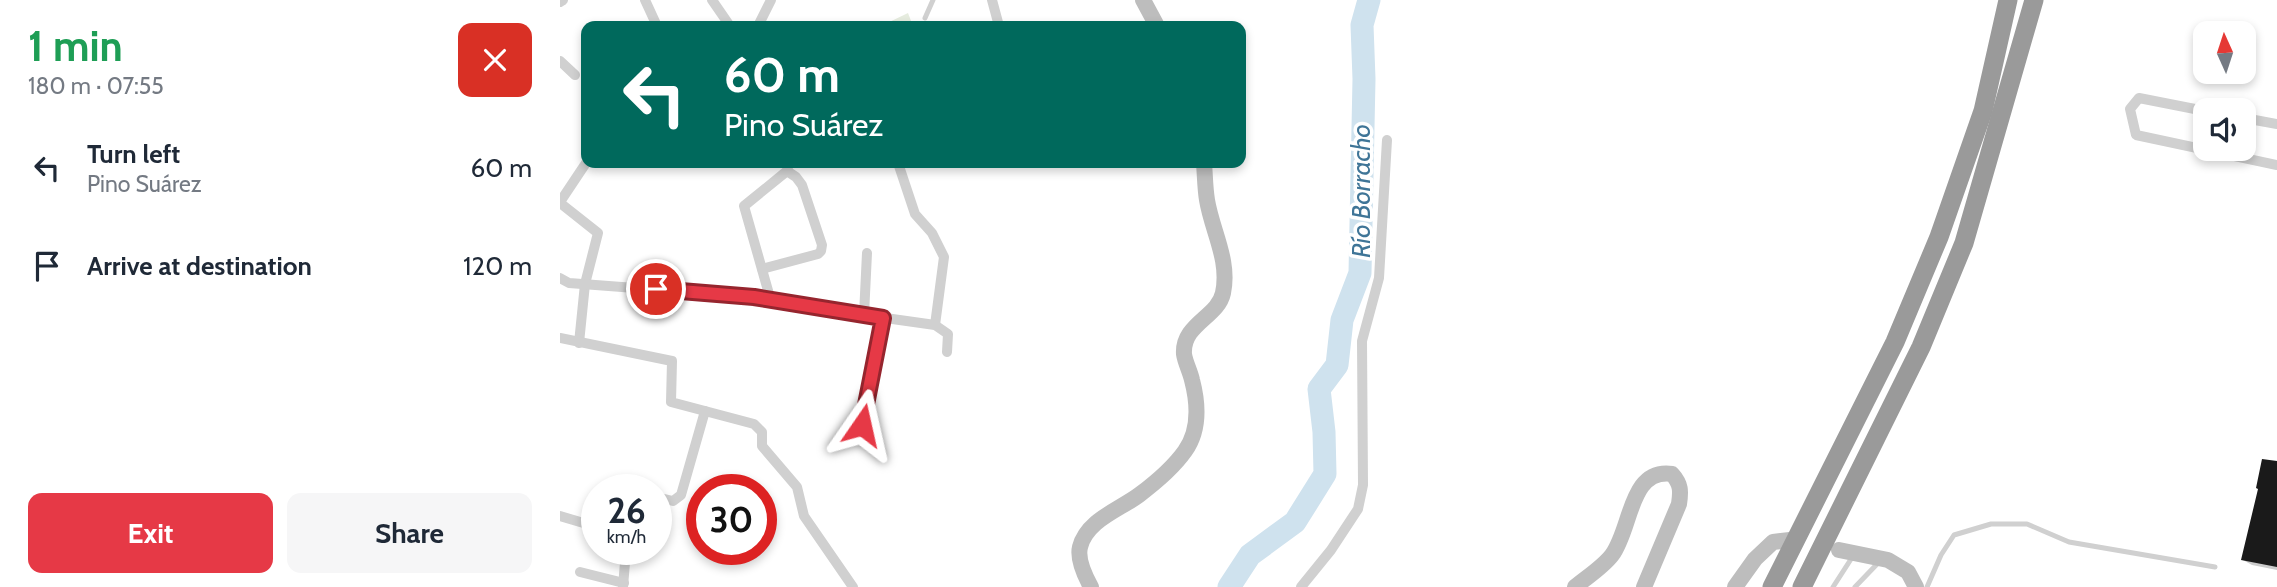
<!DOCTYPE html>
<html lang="en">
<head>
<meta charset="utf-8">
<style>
  body { margin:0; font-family:Cabin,sans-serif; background:#f6f6f7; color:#1f2937; height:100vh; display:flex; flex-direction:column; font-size:26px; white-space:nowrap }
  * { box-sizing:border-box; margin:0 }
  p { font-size:23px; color:#747a83 }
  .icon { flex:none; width:38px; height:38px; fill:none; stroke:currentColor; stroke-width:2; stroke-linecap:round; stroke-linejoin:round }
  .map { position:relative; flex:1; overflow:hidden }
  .details { display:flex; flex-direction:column; background:#fff; width:560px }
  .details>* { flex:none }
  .top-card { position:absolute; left:21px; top:21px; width:665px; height:147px; border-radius:14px; box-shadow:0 4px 10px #0003; background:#00695c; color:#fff; overflow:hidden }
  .needle { width:46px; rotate:357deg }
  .controls { position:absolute; left:1633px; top:21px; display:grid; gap:14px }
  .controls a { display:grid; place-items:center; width:63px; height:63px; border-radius:14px; background:#fff; box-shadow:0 4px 10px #0003; font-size:35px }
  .speed { position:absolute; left:21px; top:474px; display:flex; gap:14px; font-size:35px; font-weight:700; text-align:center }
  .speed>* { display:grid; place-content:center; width:91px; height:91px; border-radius:50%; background:#fff; box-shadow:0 4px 10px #0003; line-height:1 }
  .speed small { font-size:18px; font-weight:400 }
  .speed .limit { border:10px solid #d22; background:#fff; color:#111 }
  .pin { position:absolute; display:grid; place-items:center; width:60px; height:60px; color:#fff; margin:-30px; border:4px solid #fff; border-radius:50%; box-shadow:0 2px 7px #0007 }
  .me { position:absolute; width:77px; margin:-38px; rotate:11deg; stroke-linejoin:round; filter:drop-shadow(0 0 5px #0008) }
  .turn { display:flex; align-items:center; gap:24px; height:147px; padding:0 28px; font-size:32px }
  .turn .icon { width:91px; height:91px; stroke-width:2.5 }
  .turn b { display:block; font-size:49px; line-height:60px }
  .round { display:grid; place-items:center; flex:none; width:74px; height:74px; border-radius:14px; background:#f6f6f7 }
  .summary { display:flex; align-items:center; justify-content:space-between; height:119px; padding:0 28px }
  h1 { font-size:42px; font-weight:700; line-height:52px; color:#1e9e55 }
  .cta { display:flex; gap:14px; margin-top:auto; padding:14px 28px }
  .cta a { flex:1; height:80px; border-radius:14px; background:#e63946; color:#fff; font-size:28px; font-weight:700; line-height:80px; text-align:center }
  .cta a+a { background:#f6f6f7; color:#1f2937 }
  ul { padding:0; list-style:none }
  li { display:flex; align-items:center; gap:21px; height:98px; padding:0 28px }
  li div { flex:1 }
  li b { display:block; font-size:26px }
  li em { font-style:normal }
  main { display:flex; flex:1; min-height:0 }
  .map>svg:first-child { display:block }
  .green { fill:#e6ecdf }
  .shadow { fill:#0003 }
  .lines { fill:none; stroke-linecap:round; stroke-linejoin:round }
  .river { stroke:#cfe2ee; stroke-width:23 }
  .building { fill:#1a1a1a }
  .lane { stroke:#d0d0d0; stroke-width:5 }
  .street { stroke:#d0d0d0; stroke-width:10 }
  .secondary { stroke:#bdbdbd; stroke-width:16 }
  .highway { stroke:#9a9a9a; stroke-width:19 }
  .route-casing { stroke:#96252e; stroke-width:18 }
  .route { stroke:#e63946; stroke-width:12 }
  .labels { text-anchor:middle; stroke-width:7; stroke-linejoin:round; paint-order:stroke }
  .water-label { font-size:26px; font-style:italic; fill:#3f7597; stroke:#fff }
</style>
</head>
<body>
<main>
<section class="details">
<div class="summary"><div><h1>1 min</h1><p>180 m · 07:55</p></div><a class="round" style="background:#d93025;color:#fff"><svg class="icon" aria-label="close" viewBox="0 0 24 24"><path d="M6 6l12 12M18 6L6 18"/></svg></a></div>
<ul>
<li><svg class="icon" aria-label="left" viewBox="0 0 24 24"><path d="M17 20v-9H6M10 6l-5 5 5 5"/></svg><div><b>Turn left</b><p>Pino Suárez</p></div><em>60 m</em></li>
<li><svg class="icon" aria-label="arrive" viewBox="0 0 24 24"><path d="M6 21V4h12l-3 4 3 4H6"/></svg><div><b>Arrive at destination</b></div><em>120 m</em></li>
</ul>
<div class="cta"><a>Exit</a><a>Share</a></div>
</section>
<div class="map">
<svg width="1717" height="587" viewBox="0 0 1717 587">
  <rect width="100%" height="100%" fill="#fff"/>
  <polygon class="green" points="348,13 353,26 321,26"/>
  <polygon class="shadow" points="1717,462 1717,570 1692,565 1683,560"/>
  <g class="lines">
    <polyline class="river" points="669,587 690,555 735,522 765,474 764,432 759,389 777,365 782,320 800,273 804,79 802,25 809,0"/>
  </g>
  <polygon class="building" points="1702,459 1717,461 1717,567 1681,560 1698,489 1696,488"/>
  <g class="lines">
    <g class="lane">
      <polyline points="365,18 373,0"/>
      <polyline points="1273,587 1293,556"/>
      <polyline points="1295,587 1320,561"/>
      <polyline points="1367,587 1381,555 1394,535 1431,524 1467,524 1509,542 1655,567"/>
    </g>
    <g class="street">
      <polyline points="85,0 97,26"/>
      <polyline points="152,0 170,26"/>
      <polyline points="432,0 439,26"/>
      <polyline points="0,2 3,0"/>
      <polyline points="198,26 211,0"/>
      <polyline points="0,61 15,75"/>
      <polyline points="1645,111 1579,98 1570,109 1576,135 1717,165"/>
      <polyline points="1684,118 1717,124"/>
      <polyline points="339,166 355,214 372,233 384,257 375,325"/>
      <polyline points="0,202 26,163"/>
      <polyline points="0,203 38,233 25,284 19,343"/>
      <polyline points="202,269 258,254 261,251 262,245 242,185 236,177 227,171"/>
      <polyline points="0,278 9,283 194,297 226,304 375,325 388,334 387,352"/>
      <polyline points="211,301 184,206 227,171 229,163"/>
      <polyline points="304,315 307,253"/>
      <polyline points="0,338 112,361 111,402 194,424 202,432 202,446 237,487 244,516 293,587"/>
      <polyline points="302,425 323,318"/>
      <polyline points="96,497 113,501 121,495 145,411"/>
      <polyline points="0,516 37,527"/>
      <polyline points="20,572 64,583"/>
      <polyline points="63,587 66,550"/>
      <polyline points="741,587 771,550 798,509 803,485 802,341 819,278 827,140"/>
    </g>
    <g class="secondary">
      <polyline points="583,0 597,26"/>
      <polyline points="1279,550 1328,560 1348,572 1356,587"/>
      <path d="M531 587C525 576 517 559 520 547 527 520 559 510 579 495 595 483 613 468 625 451 640 430 638 403 632 380 630 371 625 362 624 354 622 324 658 317 663 293 670 260 652 231 647 200 645 188 645 175 644 163"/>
      <path d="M1015 587C1027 577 1043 567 1052 555 1072 528 1069 468 1112 474 1121 484 1121 491 1119 504L1084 587"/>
      <polyline points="1175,587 1195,559 1213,542 1230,540"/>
    </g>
    <g class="highway">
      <polyline points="1212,587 1335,342 1379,237 1423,111 1448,0"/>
      <polyline points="1242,587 1361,347 1404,243 1474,0"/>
    </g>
  </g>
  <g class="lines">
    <g class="route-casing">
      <polyline id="route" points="96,289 194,297 323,318 302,425"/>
    </g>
    <use href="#route" class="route"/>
  </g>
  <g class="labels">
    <g class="water-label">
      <text transform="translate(801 191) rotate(-90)" y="9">Río Borracho</text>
    </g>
  </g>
</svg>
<div class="controls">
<a><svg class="needle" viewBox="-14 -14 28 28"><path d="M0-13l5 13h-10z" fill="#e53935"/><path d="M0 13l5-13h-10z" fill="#747a83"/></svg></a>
<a><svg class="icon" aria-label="sound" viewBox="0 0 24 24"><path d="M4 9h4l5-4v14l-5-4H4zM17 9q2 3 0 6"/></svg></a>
</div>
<div class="speed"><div>26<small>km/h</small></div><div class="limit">30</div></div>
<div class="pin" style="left:96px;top:289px;background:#d93025"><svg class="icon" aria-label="arrive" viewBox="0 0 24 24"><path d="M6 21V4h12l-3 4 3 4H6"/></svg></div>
<svg class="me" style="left:302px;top:425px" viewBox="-20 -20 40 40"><path d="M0-17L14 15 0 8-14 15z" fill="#e63946" stroke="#fff" stroke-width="4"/></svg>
<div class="top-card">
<div class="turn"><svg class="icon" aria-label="left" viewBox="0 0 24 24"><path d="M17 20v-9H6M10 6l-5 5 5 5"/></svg><div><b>60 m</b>Pino Suárez</div></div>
</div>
</div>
</main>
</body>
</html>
